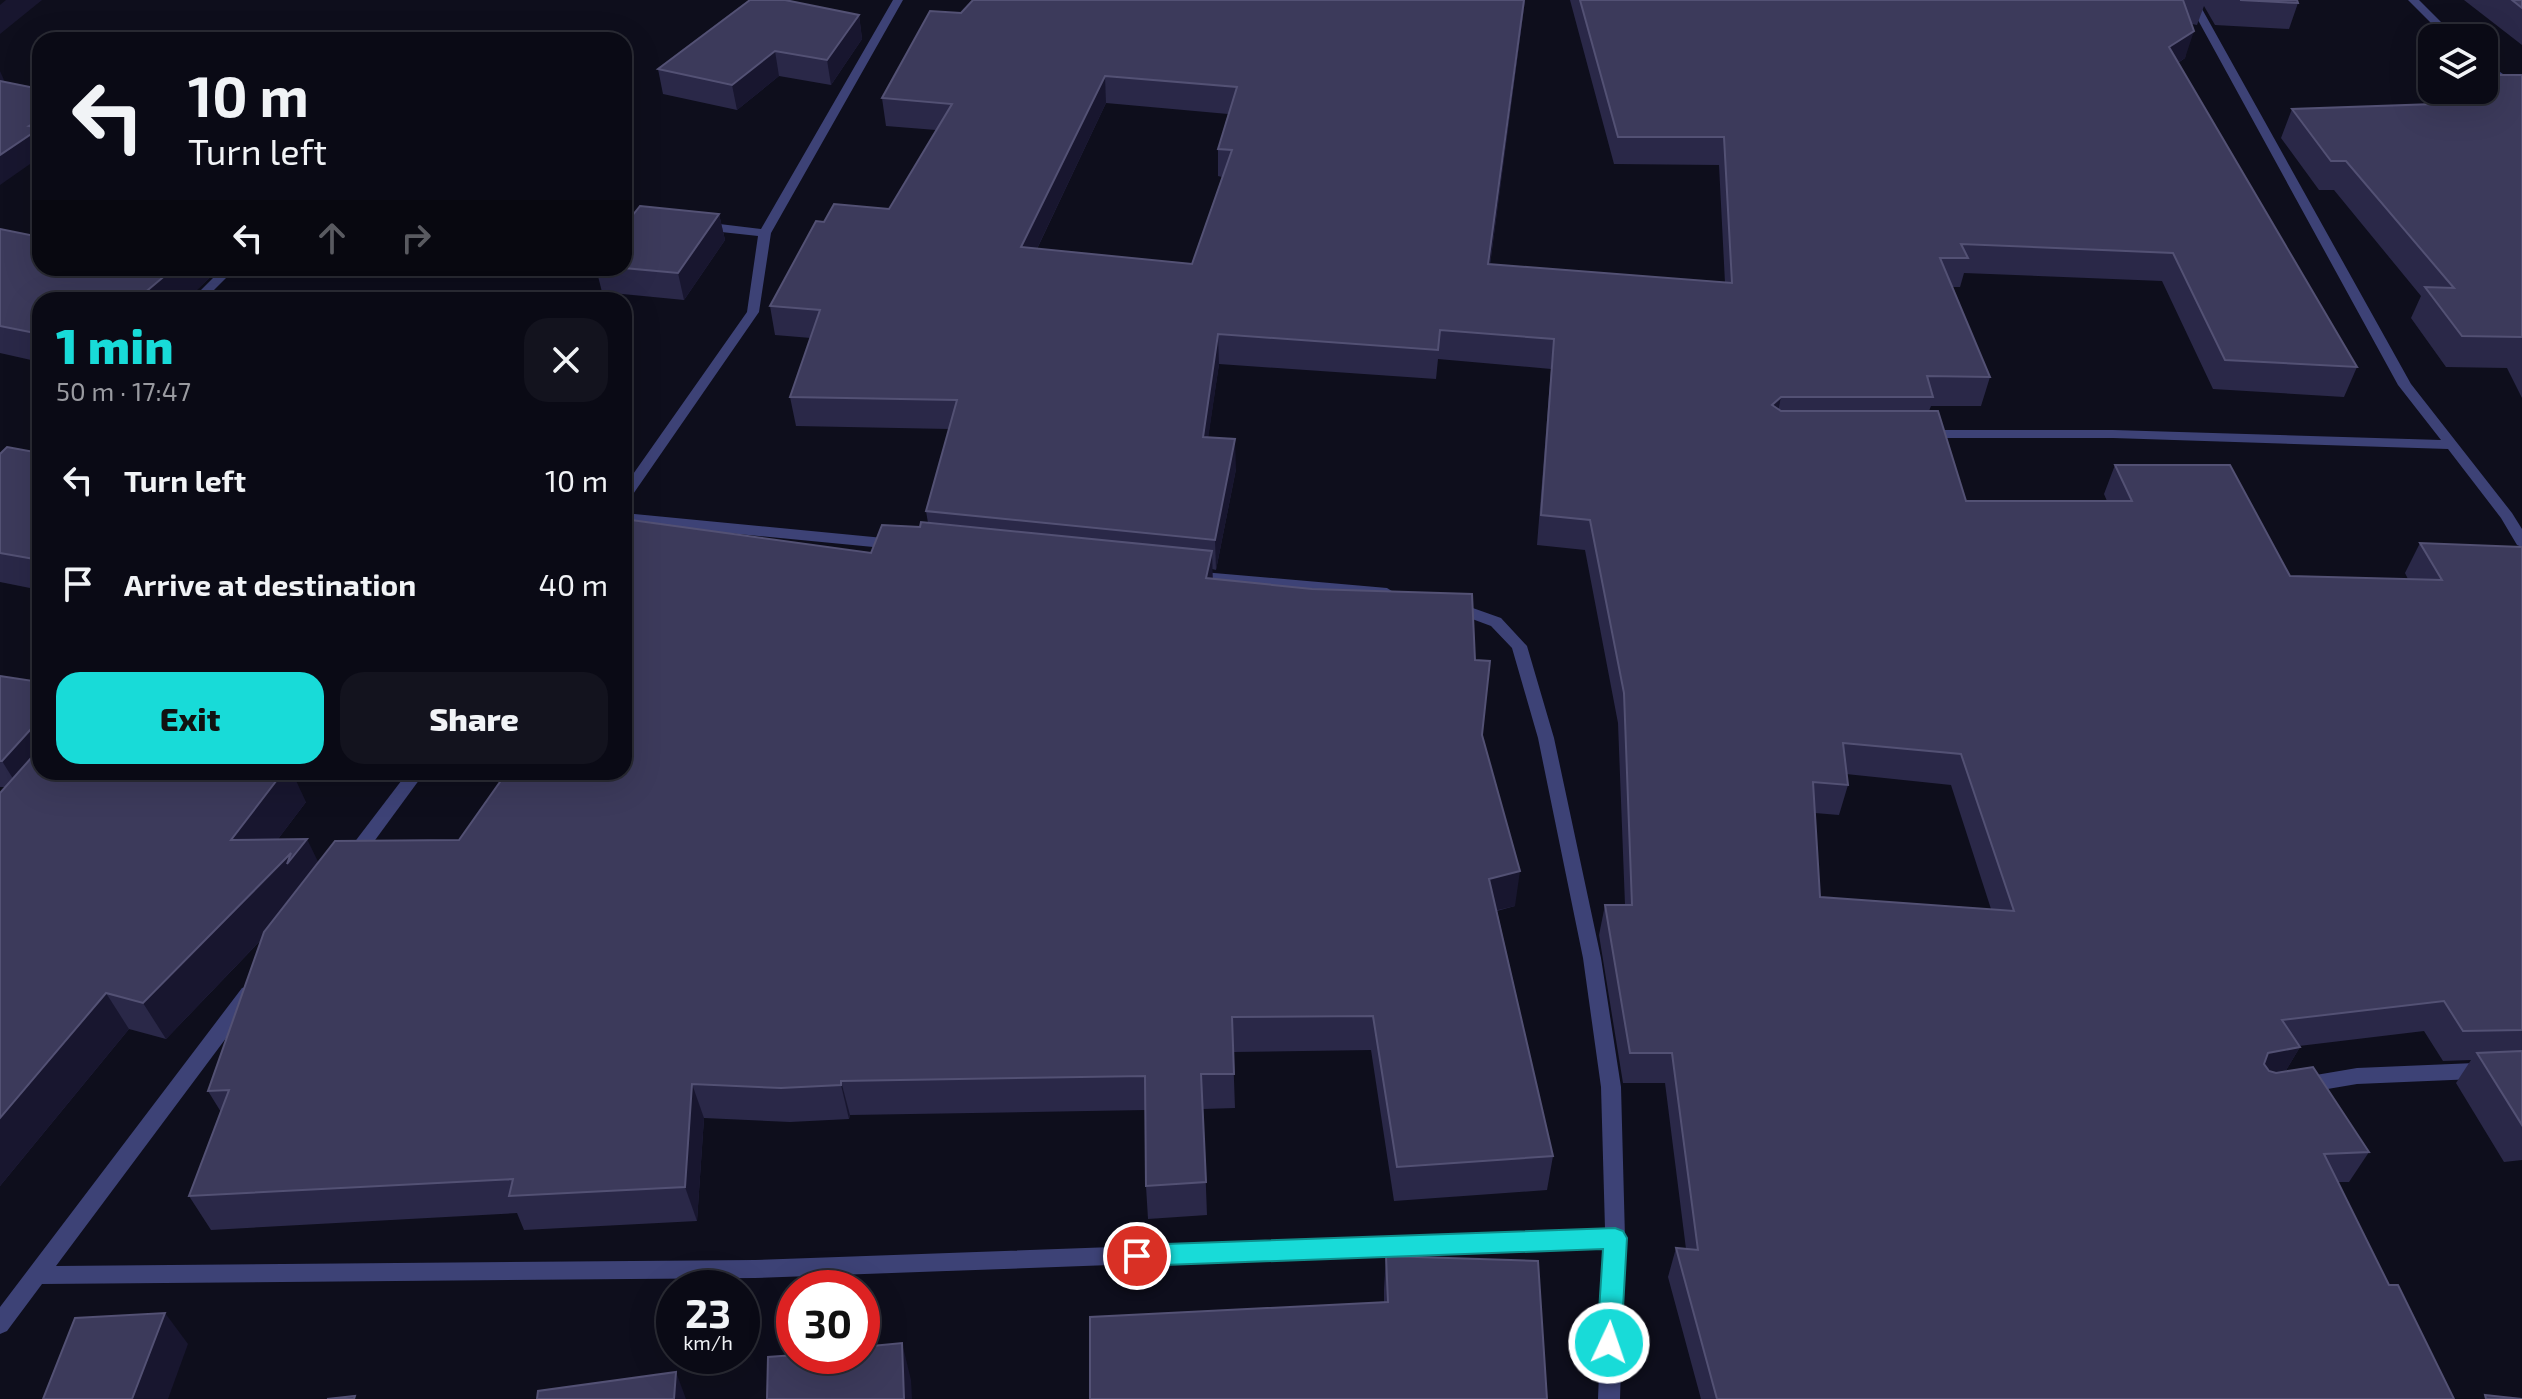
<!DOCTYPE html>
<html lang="en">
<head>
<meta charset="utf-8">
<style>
  body { margin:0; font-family:"Exo 2",sans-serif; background:#13131e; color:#f1f3f6; height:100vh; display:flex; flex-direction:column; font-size:30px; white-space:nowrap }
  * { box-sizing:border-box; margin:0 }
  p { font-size:26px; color:#999aa0 }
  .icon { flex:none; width:44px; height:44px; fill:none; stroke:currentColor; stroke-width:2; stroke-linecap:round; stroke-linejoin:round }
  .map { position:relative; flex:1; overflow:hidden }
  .drawer { position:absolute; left:32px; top:292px; width:600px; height:488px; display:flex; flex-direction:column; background:#0a0a15; border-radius:24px; box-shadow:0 8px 32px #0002,0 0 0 2px #2a2b34 }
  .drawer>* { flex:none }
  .hud { position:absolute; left:32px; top:32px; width:600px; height:244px; border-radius:24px; box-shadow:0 8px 32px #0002,0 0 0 2px #2a2b34; background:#0a0a15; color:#f1f3f6; overflow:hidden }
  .buttons { position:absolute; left:2418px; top:24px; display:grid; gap:16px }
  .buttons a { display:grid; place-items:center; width:80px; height:80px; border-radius:16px; background:#0a0a15; box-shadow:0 8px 32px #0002,0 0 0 2px #2a2b34; font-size:40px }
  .speed { position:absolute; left:656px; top:1270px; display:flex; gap:16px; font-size:40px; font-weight:700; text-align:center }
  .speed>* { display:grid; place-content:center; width:104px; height:104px; border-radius:50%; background:#0a0a15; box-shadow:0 8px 32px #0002,0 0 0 2px #2a2b34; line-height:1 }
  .speed small { font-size:20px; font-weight:400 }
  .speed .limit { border:12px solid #d22; background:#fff; color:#111 }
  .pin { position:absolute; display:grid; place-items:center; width:68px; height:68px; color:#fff; margin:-34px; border:4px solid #fff; border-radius:50%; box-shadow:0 2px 8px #0007 }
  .me { position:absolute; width:88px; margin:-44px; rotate:3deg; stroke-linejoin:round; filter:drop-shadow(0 0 6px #0008) }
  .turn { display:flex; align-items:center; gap:28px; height:168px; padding:0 24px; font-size:36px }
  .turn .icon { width:104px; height:104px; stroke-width:2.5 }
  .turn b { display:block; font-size:56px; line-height:68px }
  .lanes { display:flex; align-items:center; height:76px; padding:0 24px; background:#0003; justify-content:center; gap:40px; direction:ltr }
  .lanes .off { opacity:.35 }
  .round { display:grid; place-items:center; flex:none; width:84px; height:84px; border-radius:24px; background:#13131e }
  .summary { display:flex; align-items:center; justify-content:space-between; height:136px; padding:0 24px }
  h1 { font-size:48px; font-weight:800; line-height:60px; color:#18dbd8 }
  .primary-button { display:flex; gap:16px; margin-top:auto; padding:16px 24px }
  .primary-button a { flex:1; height:92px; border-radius:24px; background:#18dbd8; color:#111; font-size:32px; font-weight:800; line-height:92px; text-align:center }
  .primary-button a+a { background:#13131e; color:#f1f3f6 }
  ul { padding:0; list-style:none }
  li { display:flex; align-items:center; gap:24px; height:104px; padding:0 24px }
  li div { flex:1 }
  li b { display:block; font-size:30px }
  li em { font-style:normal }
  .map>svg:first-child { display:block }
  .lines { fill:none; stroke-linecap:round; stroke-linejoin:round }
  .street { fill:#3d4276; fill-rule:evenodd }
  .wall { fill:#2a2848; fill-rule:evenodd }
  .shaded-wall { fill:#18162f }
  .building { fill:#3c3a5b; stroke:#535174; stroke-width:2; fill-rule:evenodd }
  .route { fill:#18dbd8; stroke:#108e8c; stroke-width:2 }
</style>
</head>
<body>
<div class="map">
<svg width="2522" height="1399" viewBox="0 0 2522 1399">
  <rect width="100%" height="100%" fill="#0e0e1c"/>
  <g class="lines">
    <g class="street">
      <polygon points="893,0 903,0 771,233 759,312 629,500 624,501 624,487 747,312 758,236 703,230 697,226 703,222 761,229"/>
      <polygon points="2187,0 2197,0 2411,384 2512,513 2522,529 2522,547 2517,545 2501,518 2448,449 2113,438 1925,438 1918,434 1925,430 2113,430 2441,440 2398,385"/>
      <polygon points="2408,0 2419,0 2457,38 2446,38"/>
      <polygon points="2484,61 2522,87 2522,95 2484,69"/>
      <polygon points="624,213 652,216 658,220 652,224 624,221"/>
      <polygon points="223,268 236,268 204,300 191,300"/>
      <polygon points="624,513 894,539 901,544 894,549 624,523"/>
      <polygon points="1191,571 1387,588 1395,593 1387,598 1186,579 1184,576 1186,573"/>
      <polygon points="1453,601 1501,618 1527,646 1554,738 1601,958 1621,1087 1625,1238 1620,1399 1598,1399 1604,1247 755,1278 42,1284 7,1331 0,1334 0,1307 242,988 249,986 256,988 258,993 256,998 56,1266 755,1260 1605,1229 1601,1087 1583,958 1538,738 1512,648 1491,626 1448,610 1445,606"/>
      <polygon points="408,772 425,772 359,862 347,862 344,857 347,852"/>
      <polygon points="2522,1061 2522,1077 2357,1084 2304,1093 2297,1091 2294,1085 2297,1079 2304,1077 2357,1068"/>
    </g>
  </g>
  <g class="wall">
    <path d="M1525 0 1490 265 1725 283 1719 165 1614 164 1570 0H2297L2298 3 2289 29 2215 25 2204 6 2197 25 2192 24 2185 58 2178 63 2357 367 2344 397 2213 389 2162 281 1964 273 1960 287H1952L1990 377 1981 406H1931L1929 411 1966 501H2107L2104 494 2115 465 2290 576 2408 579 2405 573 2420 543 2522 547V1160L2504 1162 2456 1083 2471 1060 2443 1061 2424 1031 2299 1046 2300 1047 2285 1072 2369 1152 2349 1182H2338L2389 1285 2454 1399H1701L1668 1277 1676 1248 1686 1249 1665 1083H1623L1599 935 1605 905H1625L1618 723 1585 550 1537 545 1551 369 1438 359 1436 379 1219 364 1208 437 1236 469 1216 570 1212 569V578L1475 660 1482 735 1515 906 1497 911 1553 1156 1547 1190 1394 1201 1371 1050 1233 1052 1235 1108 1203 1109 1207 1215 1148 1219 1146 1186V1110L850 1115 849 1119 790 1122 704 1118 697 1221 524 1230 517 1213 211 1230 189 1196 221 1112 208 1091 262 939 166 1039 129 1029 0 1186V793L5 787H0V676L40 772 306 802 278 839 318 862 459 840 505 774 495 772H624L871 553 928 523 926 511 949 429 796 426 790 397 811 338 775 335 770 306 824 222 889 209 936 130 886 126 882 98 961 13ZM1106 103 1228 114 1218 149V176L1222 177 1192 264 1037 249ZM1846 774 1951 785 1991 909 1820 897 1815 813 1839 815 1848 785Z"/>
    <polygon points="2464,0 2522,0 2522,45"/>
    <polygon points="859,15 862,39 831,85 779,76 737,110 663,94 658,69"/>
    <polygon points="2522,75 2522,398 2507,368 2446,367 2411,318 2421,296 2334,190 2319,190 2281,138 2292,109 2426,104 2425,103 2432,86 2432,90 2484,90"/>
    <polygon points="719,214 725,240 684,300 602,292 596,268 624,268"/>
    <polygon points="0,229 40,268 220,268 186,300 40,300 40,362 0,353"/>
    <polygon points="40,453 40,590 0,582 0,454"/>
    <polygon points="1386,1256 1547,1399 1384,1302 1384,1289"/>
  </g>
  <g class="shaded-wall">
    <polygon points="6,0 42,0 0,34 0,5"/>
    <polygon points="1524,0 1525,0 1486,293 1488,264"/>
    <polygon points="859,15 862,39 831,85 827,60"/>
    <polygon points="2194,31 2185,58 2160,74 2169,47"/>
    <polygon points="775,51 779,76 737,110 732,85"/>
    <polygon points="0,71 7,87 0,92"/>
    <polygon points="1105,76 1106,103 1024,276 1021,247"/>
    <polygon points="40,120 40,157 0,185 0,155 29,126"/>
    <polygon points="719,214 725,240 684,300 678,273"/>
    <polygon points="174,268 220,268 186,300 136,300"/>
    <polygon points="1218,334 1219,364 1204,467 1203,437"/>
    <polygon points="1781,397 1775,427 1772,405"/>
    <polygon points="1235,439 1236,469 1216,570 1215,540"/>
    <polygon points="1212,551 1213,585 1206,578"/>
    <polygon points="40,719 40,766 20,790 2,761"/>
    <polygon points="283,772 292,772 306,802 250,876 231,840"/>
    <polygon points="307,839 325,876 303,896 166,1039 143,1003 291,853"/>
    <polygon points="1520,871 1515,906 1485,913 1489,879"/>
    <polygon points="106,993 129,1029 0,1186 0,1118"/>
    <polygon points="2300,1047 2282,1077 2251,1083 2268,1053"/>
    <polygon points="841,1081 850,1115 849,1119 841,1085"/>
    <polygon points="692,1084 704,1118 697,1221 685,1187"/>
    <polygon points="165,1313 188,1344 168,1399 132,1399"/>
    <polygon points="902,1343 911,1380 912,1399 904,1399"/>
    <polygon points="676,1372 686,1399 674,1399"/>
  </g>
  <g class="building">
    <polygon points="750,0 785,0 859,15 827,60 775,51 732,85 658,69"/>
    <path d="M973 0H1524L1488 264 1732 283 1724 137H1618L1580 0H2183L2194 31 2169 47 2357 367 2225 360 2173 253 1961 244 1968 258H1940L1990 377 1927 376 1933 397H1781L1772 405 1781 411H1938L1966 501H2132L2115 465H2230L2290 576 2442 580 2420 543 2522 547V1030L2463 1031 2444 1001 2282 1020 2300 1047 2268 1053 2264 1064 2269 1071 2276 1073 2313 1067 2369 1152 2324 1154 2389 1285H2398L2454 1399H1717L1676 1248 1698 1250 1672 1053H1630L1605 905H1632L1624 693 1590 520 1541 515 1554 339 1440 330 1438 350 1218 334 1203 437 1235 439 1215 540 926 511 957 400 790 397 820 310 770 306 816 221 824 222 834 204 889 209 952 104 882 98 930 11 961 13ZM1105 76 1237 87 1218 149 1232 150 1192 264 1021 247ZM1843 743 1961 754 2014 911 1820 897 1813 782 1848 785Z"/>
    <polygon points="2240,0 2297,0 2298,3"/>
    <polygon points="2512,0 2522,0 2522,8"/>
    <polygon points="2484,75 2522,75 2522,337 2462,336 2425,287 2454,288 2346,161 2331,161 2292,109 2463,103 2451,90 2484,90"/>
    <polygon points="0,81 40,89 40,120 29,126 40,128 0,155"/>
    <polygon points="640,206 719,214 678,273 624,268 624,226"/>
    <polygon points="0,229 40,237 40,268 174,268 136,300 40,300 40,334 0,326"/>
    <polygon points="7,447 40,453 40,560 0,553 0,454"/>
    <polygon points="624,519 871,553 882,525 920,527 921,522 1212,551 1206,578 1312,589 1472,594 1475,660 1490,661 1482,735 1520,871 1489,879 1553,1156 1397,1167 1373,1016 1232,1017 1234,1074 1201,1074 1206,1182 1146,1186 1145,1076 841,1081 841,1085 781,1088 692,1084 685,1187 509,1196 513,1179 189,1196 229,1090 208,1091 264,932 335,841 459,840 507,772 624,772"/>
    <polygon points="0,676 40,682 40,719 2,761 0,761"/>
    <polygon points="40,748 40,772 283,772 231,840 307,839 287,864 291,853 143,1003 106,993 0,1118 0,793"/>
    <polygon points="2522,1051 2522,1125 2477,1053"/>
    <polygon points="1386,1256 1538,1261 1547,1399 1090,1399 1090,1317 1388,1302"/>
    <polygon points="165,1313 132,1399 43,1399 75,1318"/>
    <polygon points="902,1343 904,1399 767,1399 768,1357 794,1355 794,1356 862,1356 862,1347"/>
    <polygon points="676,1372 674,1399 537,1399 538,1391"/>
    <polygon points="2485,1395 2522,1399 2486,1399"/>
    <polygon points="355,1396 354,1399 327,1399"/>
  </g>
  <polygon class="route" points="1615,1228 1623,1231 1627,1238 1621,1343 1618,1351 1609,1355 1600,1351 1597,1343 1603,1249 1137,1266 1129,1263 1126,1256 1129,1248 1137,1245"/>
</svg>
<div class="buttons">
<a><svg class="icon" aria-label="layers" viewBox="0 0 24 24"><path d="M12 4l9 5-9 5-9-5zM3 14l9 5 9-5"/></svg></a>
</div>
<div class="speed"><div>23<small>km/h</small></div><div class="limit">30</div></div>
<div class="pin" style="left:1137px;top:1256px;background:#d93025"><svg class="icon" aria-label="arrive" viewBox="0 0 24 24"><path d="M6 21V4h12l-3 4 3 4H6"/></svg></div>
<svg class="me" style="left:1609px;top:1343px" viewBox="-20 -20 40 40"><circle r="17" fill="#18dbd8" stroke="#fff" stroke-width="3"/><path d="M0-11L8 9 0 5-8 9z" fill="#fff"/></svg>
<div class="hud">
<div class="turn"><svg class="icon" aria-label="left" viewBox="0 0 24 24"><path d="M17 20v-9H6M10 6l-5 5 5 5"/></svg><div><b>10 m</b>Turn left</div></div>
<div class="lanes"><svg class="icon" aria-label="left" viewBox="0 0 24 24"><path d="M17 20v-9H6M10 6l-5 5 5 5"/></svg><svg class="icon off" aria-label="ahead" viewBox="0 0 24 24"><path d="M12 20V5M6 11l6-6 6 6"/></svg><svg class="icon off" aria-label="right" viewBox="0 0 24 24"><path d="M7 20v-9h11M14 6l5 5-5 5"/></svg></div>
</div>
<section class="drawer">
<div class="summary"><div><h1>1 min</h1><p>50 m · 17:47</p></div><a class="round"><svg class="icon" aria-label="close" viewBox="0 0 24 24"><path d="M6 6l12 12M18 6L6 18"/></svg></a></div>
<ul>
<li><svg class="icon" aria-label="left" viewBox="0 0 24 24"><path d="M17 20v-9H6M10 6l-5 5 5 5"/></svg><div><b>Turn left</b></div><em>10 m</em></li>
<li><svg class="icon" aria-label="arrive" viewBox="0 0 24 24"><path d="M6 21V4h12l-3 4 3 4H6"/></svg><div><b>Arrive at destination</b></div><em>40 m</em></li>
</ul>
<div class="primary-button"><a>Exit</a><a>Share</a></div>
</section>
</div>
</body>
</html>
